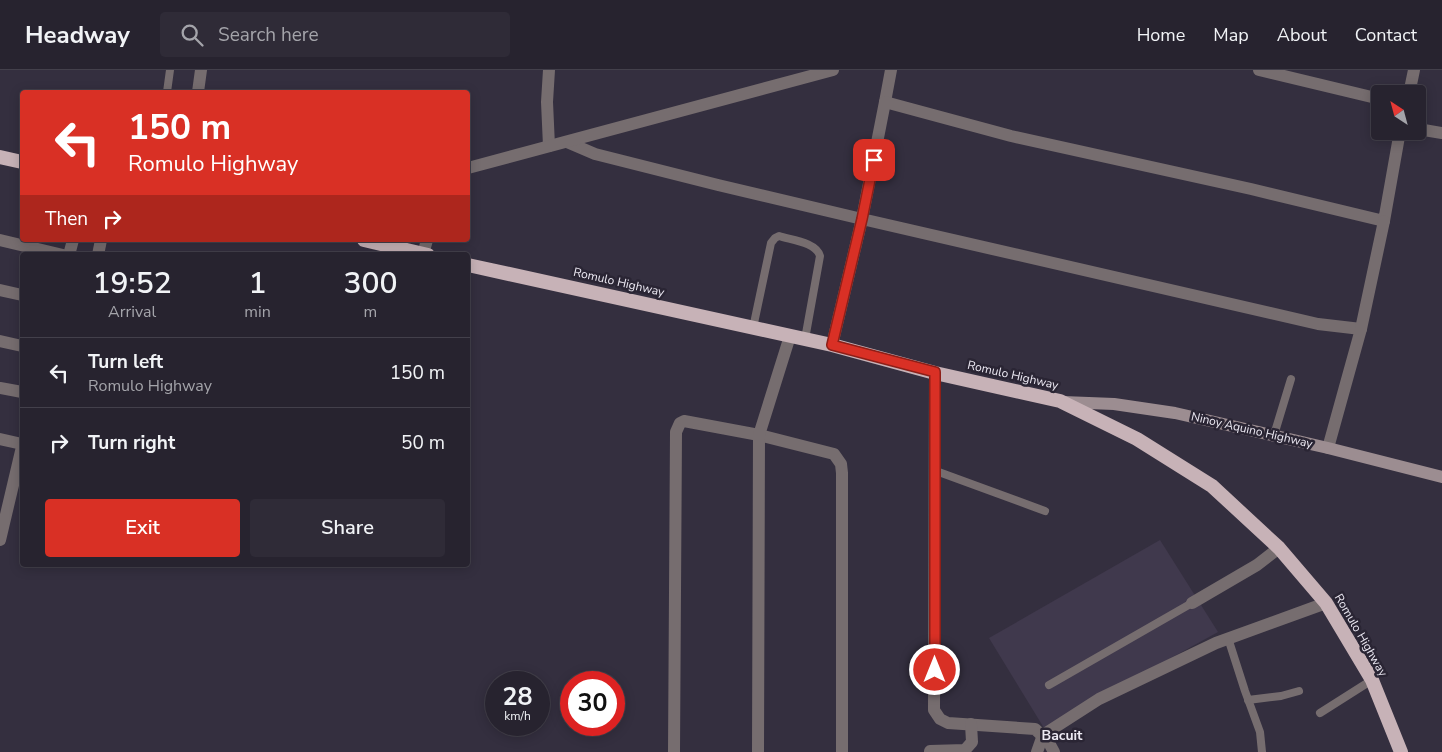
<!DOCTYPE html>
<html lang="en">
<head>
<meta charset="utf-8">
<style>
  body { margin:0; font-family:"Nunito Sans",sans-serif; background:#2f2b37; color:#f1f3f6; height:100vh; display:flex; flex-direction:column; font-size:19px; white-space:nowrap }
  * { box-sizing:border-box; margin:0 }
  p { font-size:16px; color:#a4a4aa }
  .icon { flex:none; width:28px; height:28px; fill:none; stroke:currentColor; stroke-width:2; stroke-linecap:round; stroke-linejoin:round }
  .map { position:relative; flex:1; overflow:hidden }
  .details { position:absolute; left:20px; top:182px; width:450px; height:315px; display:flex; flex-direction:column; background:#27232f; border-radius:5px; box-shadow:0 2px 12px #0003,0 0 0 1px #43404b }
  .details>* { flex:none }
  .hud { position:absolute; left:20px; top:20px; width:450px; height:152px; border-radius:5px; box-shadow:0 2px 12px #0003,0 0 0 1px #43404b; background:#d93025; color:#fff; overflow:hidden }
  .needle { width:32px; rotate:324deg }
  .buttons { position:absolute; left:1371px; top:15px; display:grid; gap:10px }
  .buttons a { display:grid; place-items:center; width:55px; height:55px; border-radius:5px; background:#27232f; box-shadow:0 2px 12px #0003,0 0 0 1px #43404b; font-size:25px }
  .speed { position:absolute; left:485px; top:601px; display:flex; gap:10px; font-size:25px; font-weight:700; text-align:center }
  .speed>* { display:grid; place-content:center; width:65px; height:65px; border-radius:50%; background:#27232f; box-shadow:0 2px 12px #0003,0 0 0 1px #43404b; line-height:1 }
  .speed small { font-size:12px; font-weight:400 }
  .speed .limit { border:8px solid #d22; background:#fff; color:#111 }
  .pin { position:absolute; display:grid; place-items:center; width:42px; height:42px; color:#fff; margin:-21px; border-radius:10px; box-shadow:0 2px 8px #0006 }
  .me { position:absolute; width:55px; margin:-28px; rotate:0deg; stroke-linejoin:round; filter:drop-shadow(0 0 4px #0008) }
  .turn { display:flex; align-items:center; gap:18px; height:105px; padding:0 25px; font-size:22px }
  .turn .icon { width:65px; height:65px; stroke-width:2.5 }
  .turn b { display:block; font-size:35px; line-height:42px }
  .then { display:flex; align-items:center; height:48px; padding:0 25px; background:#0003; gap:10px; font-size:19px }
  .eta { display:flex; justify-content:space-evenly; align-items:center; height:85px; text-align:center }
  .eta b { font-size:30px; font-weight:600; line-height:35px }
  .primary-button { display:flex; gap:10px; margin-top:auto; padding:10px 25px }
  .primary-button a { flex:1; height:58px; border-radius:5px; background:#d93025; color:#fff; font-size:20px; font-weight:600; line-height:58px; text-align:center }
  .primary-button a+a { background:#2f2b37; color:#f1f3f6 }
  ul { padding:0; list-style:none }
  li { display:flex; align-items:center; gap:15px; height:70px; padding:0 25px; border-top:1px solid #43404b }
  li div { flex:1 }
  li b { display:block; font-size:19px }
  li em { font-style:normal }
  header { display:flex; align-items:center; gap:30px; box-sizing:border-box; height:70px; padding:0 25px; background:#27232f; border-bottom:1px solid #43404b }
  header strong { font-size:24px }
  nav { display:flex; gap:28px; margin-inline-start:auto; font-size:18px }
  .search { width:350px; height:45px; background:#2f2b37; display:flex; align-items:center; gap:12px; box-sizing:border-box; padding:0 18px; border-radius:5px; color:#a4a4aa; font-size:19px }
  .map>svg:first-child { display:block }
  .built { fill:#40394d }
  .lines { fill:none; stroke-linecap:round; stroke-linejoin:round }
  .service { stroke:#766d6f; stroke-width:8 }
  .minor { stroke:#766d6f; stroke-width:12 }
  .secondary { stroke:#9c8d91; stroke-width:12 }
  .trunk { stroke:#c7b2b7; stroke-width:14 }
  .route-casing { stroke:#8d1f18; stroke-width:12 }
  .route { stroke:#d93025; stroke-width:9 }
  .labels { text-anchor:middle; stroke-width:5; stroke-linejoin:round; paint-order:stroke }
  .street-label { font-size:12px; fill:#ece9f3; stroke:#2a2534 }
  .neighbourhood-label { font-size:14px; font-weight:bold; fill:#ece9f3; stroke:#2a2534 }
</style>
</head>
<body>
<header>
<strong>Headway</strong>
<div class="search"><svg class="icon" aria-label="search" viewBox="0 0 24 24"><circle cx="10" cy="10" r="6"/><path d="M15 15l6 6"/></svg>Search here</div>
<nav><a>Home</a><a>Map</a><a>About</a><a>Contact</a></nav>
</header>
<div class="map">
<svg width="1442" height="682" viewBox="0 0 1442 682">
  <rect width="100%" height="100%" fill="#342f3f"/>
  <polygon class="built" points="1160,470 1218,562 1044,658 989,568"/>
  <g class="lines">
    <g class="service">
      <polyline points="167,22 170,0"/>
      <path d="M753 258 771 173 775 168 779 166C791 170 816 172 820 186L805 269"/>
      <polyline points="1274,365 1291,309"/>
      <polyline points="936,401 1045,441"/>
      <polyline points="1228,568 1245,621 1260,662 1262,682"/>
      <polyline points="1049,615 1192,533"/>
      <polyline points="1248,630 1281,626 1299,621"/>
      <polyline points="1320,643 1372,610"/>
    </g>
    <g class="minor">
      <polyline points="1259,0 1380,29"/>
      <polyline points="198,22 201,0"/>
      <polyline points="1409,24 1414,0"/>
      <polyline points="885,32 891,0"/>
      <polyline points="1418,59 1442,63"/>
      <polyline points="567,72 595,84 718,115 862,149 832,275"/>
      <polyline points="549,76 547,32 549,0"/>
      <polyline points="468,98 833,0"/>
      <polyline points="0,170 63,185"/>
      <polyline points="423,184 427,170"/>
      <polyline points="69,185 73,170"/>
      <polyline points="98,185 101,170"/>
      <polyline points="0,220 22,225"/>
      <polyline points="1361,259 1318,254 862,149 885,32 1011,66 1251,119 1384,151 1400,61"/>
      <polyline points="0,271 22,276"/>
      <polyline points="935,303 934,640 940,649 948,653 1035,659 1048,671 1054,682"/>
      <polyline points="0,318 22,322"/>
      <polyline points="0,369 22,374"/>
      <polyline points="1328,378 1361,259 1384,151"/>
      <polyline points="0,470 22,377"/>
      <polyline points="1192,533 1257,495 1279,478"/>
      <polyline points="930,681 965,680 972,672 971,654"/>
      <polyline points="674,682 676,362 680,353 684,351 759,365 834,384 841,394 842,403 842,682"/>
      <polyline points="758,682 759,365 790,266"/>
      <polyline points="1037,682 1043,665 1099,629 1216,573 1326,533"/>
    </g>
    <polyline class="secondary" points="1063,332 1114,334 1175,343 1328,378 1442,407"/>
    <g class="trunk">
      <polyline points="0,87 22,92"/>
      <polyline points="364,170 428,185"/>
      <polyline points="468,195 832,275 935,303 1060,331 1137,369 1212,416 1279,478 1326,533 1372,610 1401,682"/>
    </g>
  </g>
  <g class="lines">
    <g class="route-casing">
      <polyline id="route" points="874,90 862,149 832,275 935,302 935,600"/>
    </g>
    <use href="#route" class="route"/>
  </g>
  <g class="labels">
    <g class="street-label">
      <text transform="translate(619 212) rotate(13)" y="4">Romulo Highway</text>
      <text transform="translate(1013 305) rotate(13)" y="4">Romulo Highway</text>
      <text transform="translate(1252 360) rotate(13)" y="4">Ninoy Aquino Highway</text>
      <text transform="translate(1361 565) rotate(60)" y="4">Romulo Highway</text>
    </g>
    <g class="neighbourhood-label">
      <text x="1062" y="670">Bacuit</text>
    </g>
  </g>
</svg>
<div class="buttons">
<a><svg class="needle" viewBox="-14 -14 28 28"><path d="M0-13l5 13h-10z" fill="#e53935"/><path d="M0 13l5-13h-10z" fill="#a4a4aa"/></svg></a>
</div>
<div class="speed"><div>28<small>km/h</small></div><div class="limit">30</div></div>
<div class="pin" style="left:874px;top:90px;background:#d93025"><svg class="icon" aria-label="arrive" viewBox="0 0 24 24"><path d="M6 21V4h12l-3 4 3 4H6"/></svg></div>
<svg class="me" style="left:935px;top:600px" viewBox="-20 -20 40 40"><circle r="17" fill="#d93025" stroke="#fff" stroke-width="3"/><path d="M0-11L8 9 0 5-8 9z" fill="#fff"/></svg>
<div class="hud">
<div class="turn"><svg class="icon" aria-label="left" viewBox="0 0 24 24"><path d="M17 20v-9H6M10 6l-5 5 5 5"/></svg><div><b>150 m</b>Romulo Highway</div></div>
<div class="then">Then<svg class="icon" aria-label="right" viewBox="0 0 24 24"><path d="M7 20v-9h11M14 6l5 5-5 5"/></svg></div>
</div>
<section class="details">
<div class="eta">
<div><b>19:52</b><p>Arrival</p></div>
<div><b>1</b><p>min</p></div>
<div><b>300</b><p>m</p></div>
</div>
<ul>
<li><svg class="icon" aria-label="left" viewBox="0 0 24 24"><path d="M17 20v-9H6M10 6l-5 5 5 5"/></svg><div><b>Turn left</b><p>Romulo Highway</p></div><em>150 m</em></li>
<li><svg class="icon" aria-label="right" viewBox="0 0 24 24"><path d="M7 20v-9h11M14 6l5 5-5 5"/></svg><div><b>Turn right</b></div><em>50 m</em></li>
</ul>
<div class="primary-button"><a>Exit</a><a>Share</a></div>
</section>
</div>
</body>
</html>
